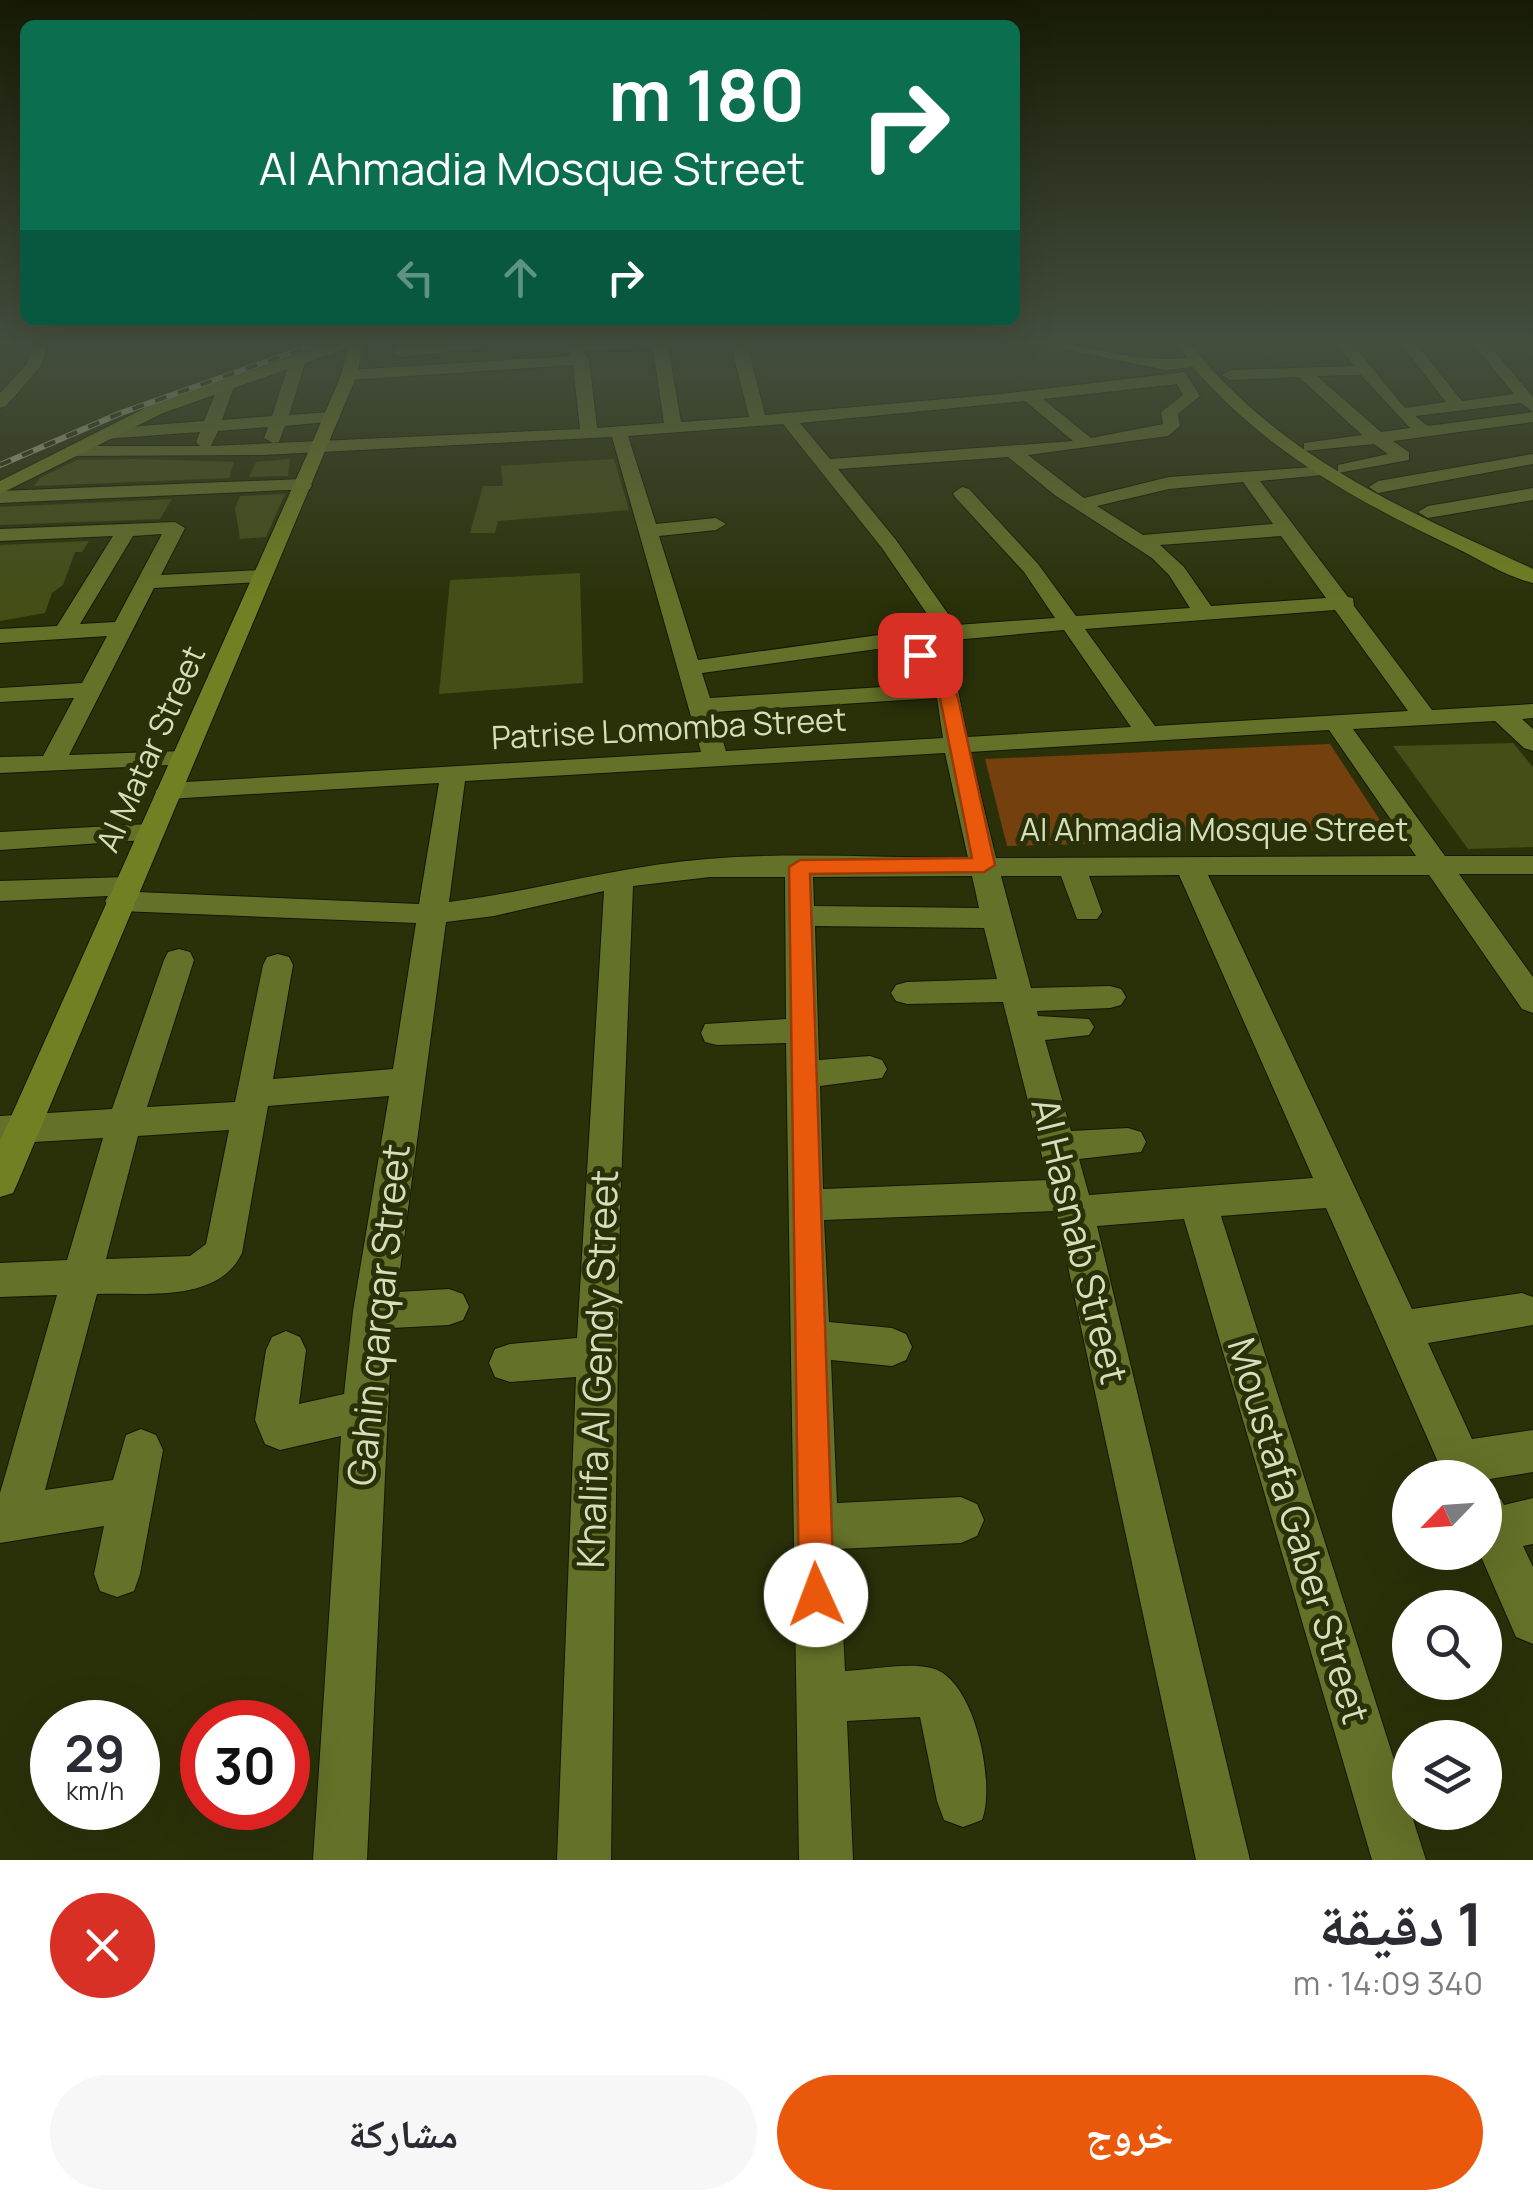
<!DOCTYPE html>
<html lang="ar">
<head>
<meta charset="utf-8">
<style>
  body { margin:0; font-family:Manrope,"Noto Naskh Arabic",sans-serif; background:#f7f7f7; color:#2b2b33; direction:rtl; height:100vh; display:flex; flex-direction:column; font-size:38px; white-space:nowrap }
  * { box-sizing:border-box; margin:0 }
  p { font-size:32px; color:#7c7c81 }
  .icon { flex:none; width:55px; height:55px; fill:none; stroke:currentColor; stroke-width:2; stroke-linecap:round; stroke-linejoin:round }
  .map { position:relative; height:1860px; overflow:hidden; direction:ltr }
  .sheet { display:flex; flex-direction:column; background:#fff; flex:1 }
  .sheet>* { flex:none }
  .guide { position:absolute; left:20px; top:20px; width:1000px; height:305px; border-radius:15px; box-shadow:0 10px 40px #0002; direction:rtl; background:#0b6e4f; color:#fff; overflow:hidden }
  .needle { width:65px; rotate:245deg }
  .controls { position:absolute; left:1392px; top:1460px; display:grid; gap:20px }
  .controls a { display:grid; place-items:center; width:110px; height:110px; border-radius:50%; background:#fff; box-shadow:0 10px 40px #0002; font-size:50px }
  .speed { position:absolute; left:30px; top:1700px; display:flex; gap:20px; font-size:50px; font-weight:700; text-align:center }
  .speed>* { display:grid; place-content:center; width:130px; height:130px; border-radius:50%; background:#fff; box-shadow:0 10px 40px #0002; line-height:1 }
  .speed small { font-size:25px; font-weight:400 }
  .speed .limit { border:15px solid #d22; background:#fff; color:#111 }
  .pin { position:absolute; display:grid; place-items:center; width:85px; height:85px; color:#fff; margin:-42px; border-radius:20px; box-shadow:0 5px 15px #0006 }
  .me { position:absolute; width:110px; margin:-55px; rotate:358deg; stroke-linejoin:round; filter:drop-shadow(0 0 8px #0008) }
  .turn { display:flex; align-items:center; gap:35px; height:210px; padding:0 50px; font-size:45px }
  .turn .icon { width:130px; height:130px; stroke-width:2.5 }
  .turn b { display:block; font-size:70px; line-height:85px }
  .lanes { display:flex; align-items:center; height:95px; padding:0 50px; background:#0003; justify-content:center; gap:50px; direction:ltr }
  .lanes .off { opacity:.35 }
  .round { display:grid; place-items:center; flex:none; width:105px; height:105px; border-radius:52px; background:#f7f7f7 }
  .overview { display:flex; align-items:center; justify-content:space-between; height:170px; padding:0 50px }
  h1 { font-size:60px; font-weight:700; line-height:75px }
  .action { display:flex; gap:20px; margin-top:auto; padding:20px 50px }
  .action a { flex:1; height:115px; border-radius:60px; background:#ea580c; color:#fff; font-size:40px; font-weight:700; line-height:115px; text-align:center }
  .action a+a { background:#f7f7f7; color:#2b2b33 }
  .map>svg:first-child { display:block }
  .green { fill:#74400e }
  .building { fill:#444e16 }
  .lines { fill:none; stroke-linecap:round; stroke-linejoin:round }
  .lane-casing { stroke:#131703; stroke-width:3 }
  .street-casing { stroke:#131703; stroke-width:2 }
  .secondary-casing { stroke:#131703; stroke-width:2 }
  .lane { fill:#647128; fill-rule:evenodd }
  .street { fill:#647128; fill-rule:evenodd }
  .secondary { fill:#718022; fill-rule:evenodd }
  .rail-casing { stroke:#aab38e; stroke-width:6 }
  .rail { stroke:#2a3109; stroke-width:4; stroke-dasharray:12; stroke-linecap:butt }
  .route { fill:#ea580c; stroke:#983908; stroke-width:2.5 }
  .labels { text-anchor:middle; stroke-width:10; stroke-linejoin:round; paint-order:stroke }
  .street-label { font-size:32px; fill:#d5deba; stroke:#2a3109 }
  .near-street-label { font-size:38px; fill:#d5deba; stroke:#2a3109 }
</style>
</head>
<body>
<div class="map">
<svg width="1533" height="1860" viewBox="0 0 1533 1860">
  <rect width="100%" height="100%" fill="#2a3109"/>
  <polygon class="green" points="1330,744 1391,837 1007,846 985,759"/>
  <g class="building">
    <polygon points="135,459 234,462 229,478 34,486 40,478 77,460"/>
    <polygon points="290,459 288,476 249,477 256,462"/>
    <polygon points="614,459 629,510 498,521 495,533 470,533 483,486 503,486 501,466"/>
    <polygon points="285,494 266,537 240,539 235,508 240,496"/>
    <polygon points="172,499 160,519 0,525 0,507"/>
    <polygon points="89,541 82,552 75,552 63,585 52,593 45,613 0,621 0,545"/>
    <polygon points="580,573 583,683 439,694 450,580"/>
    <polygon points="1513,743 1533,767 1533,847 1468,849 1393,746"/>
  </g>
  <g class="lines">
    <g class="lane-casing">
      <polygon id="lane" points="1106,340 1142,340 1189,346 1185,348"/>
    </g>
    <g class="street-casing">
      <g id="street">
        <polygon points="35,340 50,340 41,366 6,406 0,408 0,393 26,365"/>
        <polygon points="470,340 523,340 516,344 401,357 393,352 401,347"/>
        <path d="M571 340H746L765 415 1001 394 1185 372 1200 396 1178 414 1180 426 1168 436 1028 455 1084 498 1169 477 1329 466V474L1323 475 1260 481 1348 597 1353 598 1354 606 1432 710 1533 704V718L1522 719 1533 729V751L1524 748 1495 721 1353 729 1445 856H1533V874H1459L1533 977V1013L1522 1009 1429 875H1208L1412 1309 1522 1293 1533 1297V1325L1428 1343 1472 1439 1533 1430V1472L1490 1479 1485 1490V1478H1445L1326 1208 1221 1216 1426 1860H1372L1184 1219 1097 1226 1250 1860H1196L1056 1211 824 1220 829 1322 892 1328 906 1334 912 1347 906 1360 892 1366 831 1360 837 1503 961 1497 977 1504 984 1520 977 1536 961 1543 839 1549 845 1671C871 1670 906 1662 931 1668 975 1677 996 1785 982 1820L963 1827 944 1820 937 1801 920 1717 847 1721 853 1860H799L786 1043 717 1045 705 1042 701 1033 705 1024 786 1019 785 877H710L633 886 620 1210 611 1860H557L576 1377 510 1382 495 1377 489 1363 495 1349 510 1344 577 1338 604 891 494 916 446 922 397 1292 449 1289 463 1294 469 1307 463 1320 449 1325 392 1328 367 1860H313L341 1436 280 1450 265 1444 255 1420 266 1350 272 1337 286 1331 300 1337 306 1350 299 1404 344 1394 353 1311 389 1096 268 1106 242 1253C218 1304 144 1292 97 1294L45 1490 113 1480 126 1435 141 1429 156 1435 163 1450 140 1574 134 1591 117 1597 100 1591 94 1574 104 1526 0 1543V1493L57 1295 0 1297V1263L67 1260 103 1138 0 1144V1116L112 1109 164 960 168 952 179 949 190 952 194 960 147 1107 235 1102 263 965 267 957 278 954 289 957 293 965 273 1079 393 1069 416 923 120 911 110 908 105 901 108 896 0 901V881L126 877 136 879 140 886 137 892 419 904 439 783 168 799 155 791 168 783 701 752 612 437 263 455 70 456 61 451 70 446H200L196 442 200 432 104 439 95 434 104 429 204 421 219 384 227 379 235 384 222 420 272 416 290 360 298 355 306 360 289 415 332 412 340 417 338 421 285 426 279 442 273 443 264 438 268 427 218 431 211 446 580 429 573 365 349 380 341 375 349 370 570 356 567 344ZM731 345 749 417 681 422 668 347ZM653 348 664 423 597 428 589 360 583 350ZM1177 384 1183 395 1161 412 1163 424 1091 438 1043 399ZM1025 401 1073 441 830 459 800 423ZM783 424 882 548 936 627 698 660 659 536 716 530 726 524 716 518 656 524 628 436ZM1008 457 1056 496 1152 558 1169 575 1190 608 1076 616 1038 564 969 489 962 487 953 493 955 497 1024 572 1055 618 956 625 896 540 838 469ZM1243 482 1273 524 1143 535 1097 506 1169 489ZM1281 536 1326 598 1211 606 1184 567 1160 545ZM1335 610 1408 711 1155 726 1085 629ZM1064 630 1131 727 967 737 958 690 921 643ZM899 646 929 684 710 698 702 673ZM937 698 943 738 726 751 714 712ZM1329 730 1416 856 996 858 970 752ZM945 753 968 858C882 858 793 852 707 859 619 866 536 891 449 902L465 781ZM1179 875 1313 1178 1089 1195 1079 1159 1141 1152 1146 1142 1141 1132 1128 1128 1071 1131 1045 1040 1089 1035 1094 1027 1089 1019 1038 1016 1037 1011 1110 1008 1121 1005 1126 997 1121 989 1110 986 1031 988 1001 876H1061L1077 919H1097L1102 912 1089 876ZM972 876 979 908 814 906 813 877ZM815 926 984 928 997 979 907 982 896 985 891 993 896 1001 907 1004 1003 1002 1048 1180 823 1189 820 1086 882 1078 887 1069 882 1060 870 1056 819 1060ZM229 1130 206 1244 190 1256 106 1259 138 1136Z"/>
        <path d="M1334 340H1349L1405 408 1446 402 1398 340H1413L1462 401 1514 394 1470 340H1485L1533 397V412L1521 403 1415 416 1428 426 1533 412V422L1393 441 1409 452V460L1338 473V465L1388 454 1374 444 1304 451V443L1362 435 1299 377 1230 380 1222 375 1230 370 1354 366ZM1361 375 1410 428 1381 432 1317 376Z"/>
        <polygon points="1533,454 1533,464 1378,493 1369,487 1378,481"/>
        <polygon points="303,479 312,485 310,489 0,503 0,491"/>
        <polygon points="1533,488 1533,500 1428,518 1418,512 1428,506"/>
        <path d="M175 522 185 528 161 575 262 570 272 576 262 582 154 588 69 755 182 751 195 759 191 764 0 773V757L43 756 74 698 0 702V688L82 683 107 636 0 643V629L57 626 113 536 0 541V529ZM162 534 115 622 80 624 133 536Z"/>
        <polygon points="149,824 159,827 163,833 159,839 0,850 0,832"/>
        <polygon points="1485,1492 1501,1499 1504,1505 1533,1498 1533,1544 1523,1546 1533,1567 1533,1644 1516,1637 1479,1552 1485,1552"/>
      </g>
    </g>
    <g class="secondary-casing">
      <g id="secondary">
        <polygon points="341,340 364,340 357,375 18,1182 13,1193 0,1197 0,1141 310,448 341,375 348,348 163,413 0,494 0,481 151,405"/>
        <path d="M1019 340C1075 340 1131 364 1187 358L1176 340H1191C1201 361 1219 377 1235 393 1319 475 1428 520 1533 569V583C1507 577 1481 560 1456 548 1358 502 1265 451 1193 367L1166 370Z"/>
      </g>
    </g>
    <use href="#lane" class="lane"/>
    <use href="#street" class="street"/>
    <use href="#secondary" class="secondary"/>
    <g class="rail-casing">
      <polyline id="rail" points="0,465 121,413 328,340"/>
    </g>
    <use href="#rail" class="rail"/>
  </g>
  <linearGradient id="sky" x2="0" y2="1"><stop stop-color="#171b05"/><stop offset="0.57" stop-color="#444e3e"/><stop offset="1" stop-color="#444e3e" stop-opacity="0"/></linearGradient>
  <rect width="1533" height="601" fill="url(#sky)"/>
  <path class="route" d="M920 650C938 658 950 680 958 698L995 865 984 872 810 874 834 1595 829 1607 816 1613 804 1607 799 1595 789 867 800 860 972 858 940 698 933 683 911 655Z"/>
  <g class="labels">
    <g class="street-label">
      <text transform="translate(669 729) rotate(-3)" y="11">Patrise Lomomba Street</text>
      <text transform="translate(151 749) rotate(-66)" y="11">Al Matar Street</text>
      <text x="1214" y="841">Al Ahmadia Mosque Street</text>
    </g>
    <g class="near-street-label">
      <text transform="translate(1079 1241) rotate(76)" y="13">Al Hasnab Street</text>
      <text transform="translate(379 1315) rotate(-84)" y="13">Gahin qarqar Street</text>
      <text transform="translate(598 1369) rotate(-88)" y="13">Khalifa Al Gendy Street</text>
      <text transform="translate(1298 1531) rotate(73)" y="13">Moustafa Gaber Street</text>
    </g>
  </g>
</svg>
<div class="controls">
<a><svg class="needle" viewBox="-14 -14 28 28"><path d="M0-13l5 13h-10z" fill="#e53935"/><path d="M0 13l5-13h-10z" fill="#7c7c81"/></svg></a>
<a><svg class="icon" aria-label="search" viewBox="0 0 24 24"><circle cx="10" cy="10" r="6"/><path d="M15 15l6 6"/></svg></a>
<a><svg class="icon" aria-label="layers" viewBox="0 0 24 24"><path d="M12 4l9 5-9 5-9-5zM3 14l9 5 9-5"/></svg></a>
</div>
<div class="speed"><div>29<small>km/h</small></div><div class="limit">30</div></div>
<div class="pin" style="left:920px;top:655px;background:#d93025"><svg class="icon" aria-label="arrive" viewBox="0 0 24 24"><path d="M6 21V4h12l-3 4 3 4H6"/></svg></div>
<svg class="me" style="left:816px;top:1595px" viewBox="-20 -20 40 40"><circle r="19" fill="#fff"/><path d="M0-13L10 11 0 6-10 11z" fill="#ea580c"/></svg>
<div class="guide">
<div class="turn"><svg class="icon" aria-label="right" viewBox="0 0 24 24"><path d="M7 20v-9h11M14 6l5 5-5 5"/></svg><div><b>180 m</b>Al Ahmadia Mosque Street</div></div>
<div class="lanes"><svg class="icon off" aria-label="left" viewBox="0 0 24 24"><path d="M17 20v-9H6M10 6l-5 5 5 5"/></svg><svg class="icon off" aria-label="ahead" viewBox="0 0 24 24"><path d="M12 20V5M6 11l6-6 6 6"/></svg><svg class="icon" aria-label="right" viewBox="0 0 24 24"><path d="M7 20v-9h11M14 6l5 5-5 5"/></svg></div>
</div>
</div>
<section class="sheet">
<div class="overview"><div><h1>1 دقيقة</h1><p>340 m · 14:09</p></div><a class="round" style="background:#d93025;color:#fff"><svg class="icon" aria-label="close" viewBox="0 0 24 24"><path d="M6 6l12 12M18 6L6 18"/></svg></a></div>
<div class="action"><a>خروج</a><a>مشاركة</a></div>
</section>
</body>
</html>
